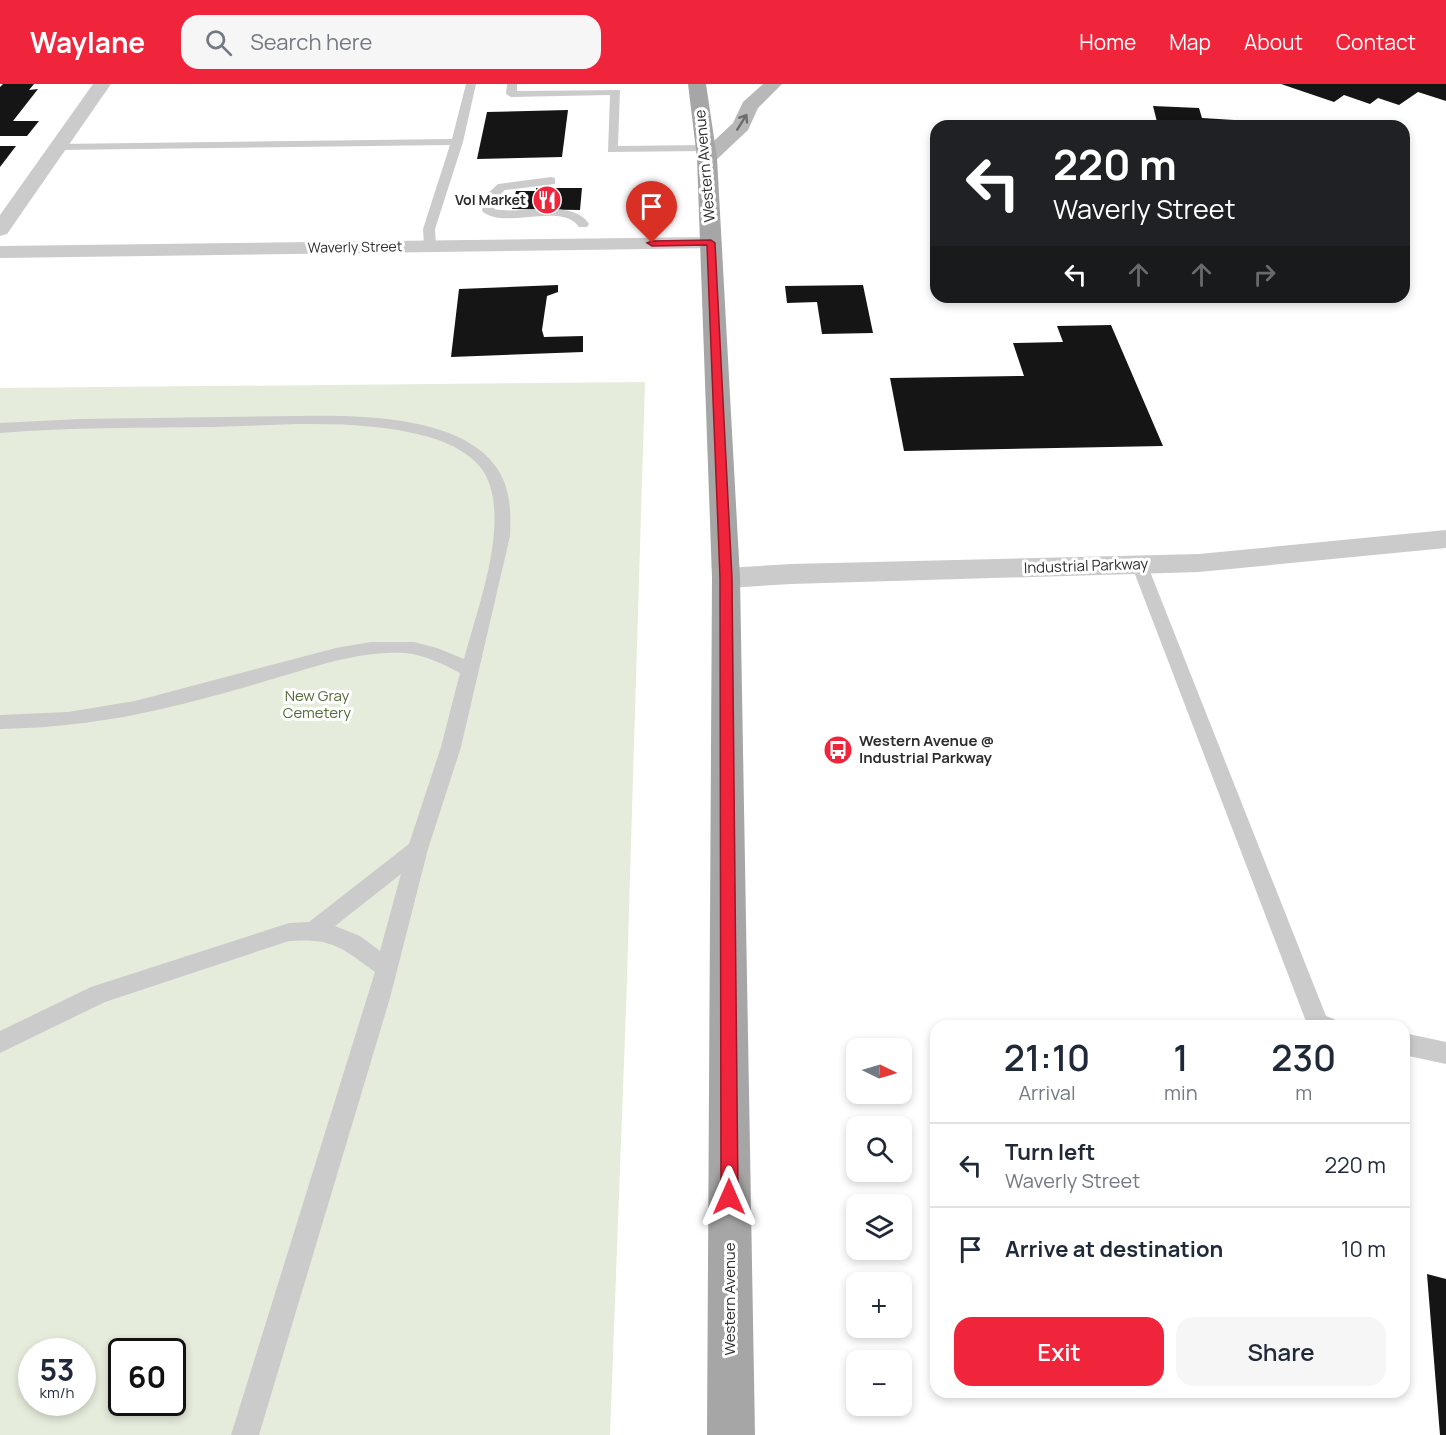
<!DOCTYPE html>
<html lang="en">
<head>
<meta charset="utf-8">
<style>
  body { margin:0; font-family:Manrope,sans-serif; background:#f6f6f7; color:#1f2937; height:100vh; display:flex; flex-direction:column; font-size:22px; white-space:nowrap }
  * { box-sizing:border-box; margin:0 }
  p { font-size:20px; color:#747a83 }
  .icon { flex:none; width:33px; height:33px; fill:none; stroke:currentColor; stroke-width:2; stroke-linecap:round; stroke-linejoin:round }
  .map { position:relative; flex:1; overflow:hidden }
  .drawer { position:absolute; left:930px; top:936px; width:480px; height:378px; display:flex; flex-direction:column; background:#fff; border-radius:18px; box-shadow:0 3px 9px #0003 }
  .drawer>* { flex:none }
  .hud { position:absolute; left:930px; top:36px; width:480px; height:183px; border-radius:18px; box-shadow:0 3px 9px #0003; background:#202124; color:#fff; overflow:hidden }
  .needle { width:39px; rotate:95deg }
  .controls { position:absolute; left:846px; top:954px; display:grid; gap:12px }
  .controls a { display:grid; place-items:center; width:66px; height:66px; border-radius:12px; background:#fff; box-shadow:0 3px 9px #0003; font-size:30px }
  .speed { position:absolute; left:18px; top:1254px; display:flex; gap:12px; font-size:30px; font-weight:700; text-align:center }
  .speed>* { display:grid; place-content:center; width:78px; height:78px; border-radius:50%; background:#fff; box-shadow:0 3px 9px #0003; line-height:1 }
  .speed small { font-size:15px; font-weight:400 }
  .speed .limit { border:3px solid #111; border-radius:9px; background:#fff; color:#111 }
  .pin { position:absolute; display:grid; place-items:center; width:51px; height:51px; color:#fff; margin:-62px -26px; border-radius:50% 50% 50% 0; rotate:-45deg; box-shadow:0 0 6px #0007 }
  .pin .icon { rotate:45deg }
  .me { position:absolute; width:66px; margin:-33px; rotate:0deg; stroke-linejoin:round; filter:drop-shadow(0 0 4px #0008) }
  .turn { display:flex; align-items:center; gap:21px; height:126px; padding:0 24px; font-size:27px }
  .turn .icon { width:78px; height:78px; stroke-width:2.5 }
  .turn b { display:block; font-size:42px; line-height:51px }
  .lanes { display:flex; align-items:center; height:57px; padding:0 24px; background:#0003; justify-content:center; gap:30px; direction:ltr }
  .lanes .off { opacity:.35 }
  .eta { display:flex; justify-content:space-evenly; align-items:center; height:102px; text-align:center }
  .eta b { font-size:36px; font-weight:600; line-height:42px }
  .cta { display:flex; gap:12px; margin-top:auto; padding:12px 24px }
  .cta a { flex:1; height:69px; border-radius:18px; background:#f0253c; color:#fff; font-size:24px; font-weight:600; line-height:69px; text-align:center }
  .cta a+a { background:#f6f6f7; color:#1f2937 }
  ul { padding:0; list-style:none }
  li { display:flex; align-items:center; gap:18px; height:84px; padding:0 24px; border-top:2px solid #e0e1e3 }
  li div { flex:1 }
  li b { display:block; font-size:22px }
  li em { font-style:normal }
  header { display:flex; align-items:center; gap:36px; box-sizing:border-box; height:84px; padding:0 30px; background:#f0253c; color:#fff }
  header strong { font-size:28px }
  nav { display:flex; gap:33px; margin-inline-start:auto; font-size:21px }
  .search { width:420px; height:54px; background:#f6f6f7; display:flex; align-items:center; gap:15px; box-sizing:border-box; padding:0 21px; border-radius:18px; color:#747a83; font-size:22px }
  .map>svg:first-child { display:block }
  .green { fill:#e5ecdb; fill-rule:evenodd }
  .building { fill:#151515 }
  .lines { fill:none; stroke-linecap:round; stroke-linejoin:round }
  .lane { fill:#cbcbcb; fill-rule:evenodd }
  .street { fill:#cbcbcb; fill-rule:evenodd }
  .secondary { fill:#b8b8b8; fill-rule:evenodd }
  .primary { fill:#a6a6a6; fill-rule:evenodd }
  .oneway { stroke:#6c6c6c }
  .route { fill:#f0253c; stroke:#9c1827; stroke-width:1.5 }
  .labels { text-anchor:middle; stroke-width:6; stroke-linejoin:round; paint-order:stroke }
  .far-poi-label { font-size:14px; font-weight:bold; fill:#2e2e2e; stroke:#fff; text-anchor:end }
  .far-street-label { font-size:14px; fill:#2e2e2e; stroke:#fff }
  .street-label { font-size:15px; fill:#2e2e2e; stroke:#fff }
  .park-label { font-size:15px; fill:#536c39; stroke:#fff }
  .poi-label { font-size:15px; font-weight:bold; fill:#2e2e2e; stroke:#fff; text-anchor:start }
</style>
</head>
<body>
<header>
<strong>Waylane</strong>
<div class="search"><svg class="icon" aria-label="search" viewBox="0 0 24 24"><circle cx="10" cy="10" r="6"/><path d="M15 15l6 6"/></svg>Search here</div>
<nav><a>Home</a><a>Map</a><a>About</a><a>Contact</a></nav>
</header>
<div class="map">
<svg width="1446" height="1351" viewBox="0 0 1446 1351">
  <rect width="100%" height="100%" fill="#fff"/>
  <path class="green" d="M645 298 626 925 610 1351H0V304ZM32 1268H82V1318H32ZM122 1268H172V1318H122Z"/>
  <g class="building">
    <polygon points="3,0 34,0 29,6 38,5 13,37 39,37 27,52 0,52 0,3"/>
    <polygon points="1281,0 1446,0 1446,17 1418,8 1399,21 1378,14 1370,20 1344,11 1334,18"/>
    <polygon points="1153,22 1199,24 1202,34 1234,36 1236,42 1171,42 1171,39 1157,38"/>
    <polygon points="568,26 562,73 477,75 487,28"/>
    <polygon points="0,62 16,62 0,83"/>
    <polygon points="536,104 582,104 580,126 512,125 516,107 536,107"/>
    <polygon points="558,201 558,208 547,212 542,246 544,253 583,252 583,268 451,273 459,205"/>
    <polygon points="863,201 873,249 822,250 817,218 787,219 785,202"/>
    <polygon points="1111,241 1163,362 904,367 890,294 1024,292 1013,259 1063,258 1057,242"/>
    <polygon points="1427,1190 1446,1195 1446,1351 1440,1351"/>
  </g>
  <g class="lines">
    <g class="lane">
      <polygon points="466,0 476,0 463,58 435,145 436,162 430,166 424,162 423,145 450,61 57,66 51,63 57,60 452,55"/>
      <polygon points="507,0 517,0 517,7 620,6 618,62 705,61 711,64 705,67 608,68 610,11 511,13 506,10"/>
      <path d="M551 93 555 94V100L505 106 496 114 494 125C520 131 573 114 589 140L587 143H579C562 117 503 147 482 127L484 113 498 100Z"/>
      <path d="M296 332C355 331 467 330 500 389 511 409 511 431 510 452L461 663 428 765 390 914 259 1351H231L375 888C341 863 332 854 289 857L105 918 0 969V947L91 903 289 839 309 838 409 760 441 663 460 589C443 580 425 571 405 569 361 566 317 582 276 594 240 605 203 615 166 624 111 637 57 644 0 645V631L68 628 135 617 336 564 371 558H414L437 564 464 575C477 525 511 438 485 390 474 371 450 359 429 353 359 334 285 341 213 343 142 344 71 343 0 349V339L80 335ZM401 790 380 867 360 852 335 842Z"/>
      <polygon points="1139,474 1145,476 1147,480 1326,932 1334,935 1338,942 1307,942 1307,940 1131,480 1133,476"/>
      <polygon points="1404,949 1446,958 1446,980 1404,971"/>
    </g>
    <g class="street">
      <polygon points="93,0 111,0 7,150 0,152 0,131"/>
      <polygon points="711,153 719,154 722,159 719,164 0,174 0,162"/>
      <polygon points="1446,446 1446,464 1199,488 791,500 726,504 716,501 712,494 716,487 726,484 791,480 1199,470"/>
    </g>
    <polygon class="secondary" points="763,0 782,0 758,24 748,46 714,78 700,78 697,74 700,70 733,39 743,18"/>
    <polygon class="primary" points="688,0 706,0 717,74 740,494 755,1351 707,1351 712,494 697,74"/>
  </g>
  <defs><path id="oneway-shaft" d="M-6 0H5M1.5-3L5.5 0L1.5 3" fill="none" stroke-width="1.6" stroke-linecap="round" stroke-linejoin="round" transform="scale(1.5)"/></defs>
  <use class="oneway" href="#oneway-shaft" transform="translate(742 38) rotate(-58)"/>
  <polygon class="route" points="711,156 715,159 732,494 738,1113 736,1119 729,1122 723,1119 721,1113 720,494 707,161 652,162 647,159 652,157"/>
  <defs>
    <g id="restaurant-disc" transform="scale(1.5)"><circle r="9.5" fill="#f0253c" stroke="#fff"/><path d="M-5-6h1v4h1v-4h1v4h1v-4h1v5L-1.5 .5V6h-2V.5L-5-1ZM5-6V6H3V1.5H1.5Q1.5-4 5-6Z" fill="#fff"/></g>
    <g id="bus-disc" transform="scale(1.5)"><circle r="9.5" fill="#f0253c" stroke="#fff"/><path d="M-5-6H5V4H4V6H2V4H-2V6H-4V4H-5ZM-3.5-4V0h7V-4ZM-3.5 1.2v1.5H-2V1.2ZM2 1.2v1.5H3.5V1.2Z" fill="#fff"/></g>
  </defs>
  <g fill-rule="evenodd">
    <use href="#restaurant-disc" x="547" y="116"/>
    <use href="#bus-disc" x="838" y="666"/>
  </g>
  <g class="labels">
    <g class="far-poi-label">
      <text x="526" y="121">Vol Market</text>
    </g>
    <g class="far-street-label">
      <text transform="translate(355 163) rotate(-1)" y="5">Waverly Street</text>
    </g>
    <g class="street-label">
      <text transform="translate(705 82) rotate(-95)" y="5">Western Avenue</text>
      <text transform="translate(1086 482) rotate(-2)" y="5">Industrial Parkway</text>
      <text transform="translate(730 1215) rotate(-90)" y="5">Western Avenue</text>
    </g>
    <g class="park-label">
      <text x="317" y="617">New Gray<tspan x="317" dy="17">Cemetery</tspan></text>
    </g>
    <g class="poi-label">
      <text x="859" y="662">Western Avenue @<tspan x="859" dy="17">Industrial Parkway</tspan></text>
    </g>
  </g>
</svg>
<div class="controls">
<a><svg class="needle" viewBox="-14 -14 28 28"><path d="M0-13l5 13h-10z" fill="#e53935"/><path d="M0 13l5-13h-10z" fill="#747a83"/></svg></a>
<a><svg class="icon" aria-label="search" viewBox="0 0 24 24"><circle cx="10" cy="10" r="6"/><path d="M15 15l6 6"/></svg></a>
<a><svg class="icon" aria-label="layers" viewBox="0 0 24 24"><path d="M12 4l9 5-9 5-9-5zM3 14l9 5 9-5"/></svg></a>
<a>+</a>
<a>−</a>
</div>
<div class="speed"><div>53<small>km/h</small></div><div class="limit">60</div></div>
<div class="pin" style="left:652px;top:159px;background:#d93025"><svg class="icon" aria-label="arrive" viewBox="0 0 24 24"><path d="M6 21V4h12l-3 4 3 4H6"/></svg></div>
<svg class="me" style="left:729px;top:1113px" viewBox="-20 -20 40 40"><path d="M0-17L14 15 0 8-14 15z" fill="#f0253c" stroke="#fff" stroke-width="4"/></svg>
<div class="hud">
<div class="turn"><svg class="icon" aria-label="left" viewBox="0 0 24 24"><path d="M17 20v-9H6M10 6l-5 5 5 5"/></svg><div><b>220 m</b>Waverly Street</div></div>
<div class="lanes"><svg class="icon" aria-label="left" viewBox="0 0 24 24"><path d="M17 20v-9H6M10 6l-5 5 5 5"/></svg><svg class="icon off" aria-label="ahead" viewBox="0 0 24 24"><path d="M12 20V5M6 11l6-6 6 6"/></svg><svg class="icon off" aria-label="ahead" viewBox="0 0 24 24"><path d="M12 20V5M6 11l6-6 6 6"/></svg><svg class="icon off" aria-label="right" viewBox="0 0 24 24"><path d="M7 20v-9h11M14 6l5 5-5 5"/></svg></div>
</div>
<section class="drawer">
<div class="eta">
<div><b>21:10</b><p>Arrival</p></div>
<div><b>1</b><p>min</p></div>
<div><b>230</b><p>m</p></div>
</div>
<ul>
<li><svg class="icon" aria-label="left" viewBox="0 0 24 24"><path d="M17 20v-9H6M10 6l-5 5 5 5"/></svg><div><b>Turn left</b><p>Waverly Street</p></div><em>220 m</em></li>
<li><svg class="icon" aria-label="arrive" viewBox="0 0 24 24"><path d="M6 21V4h12l-3 4 3 4H6"/></svg><div><b>Arrive at destination</b></div><em>10 m</em></li>
</ul>
<div class="cta"><a>Exit</a><a>Share</a></div>
</section>
</div>
</body>
</html>
